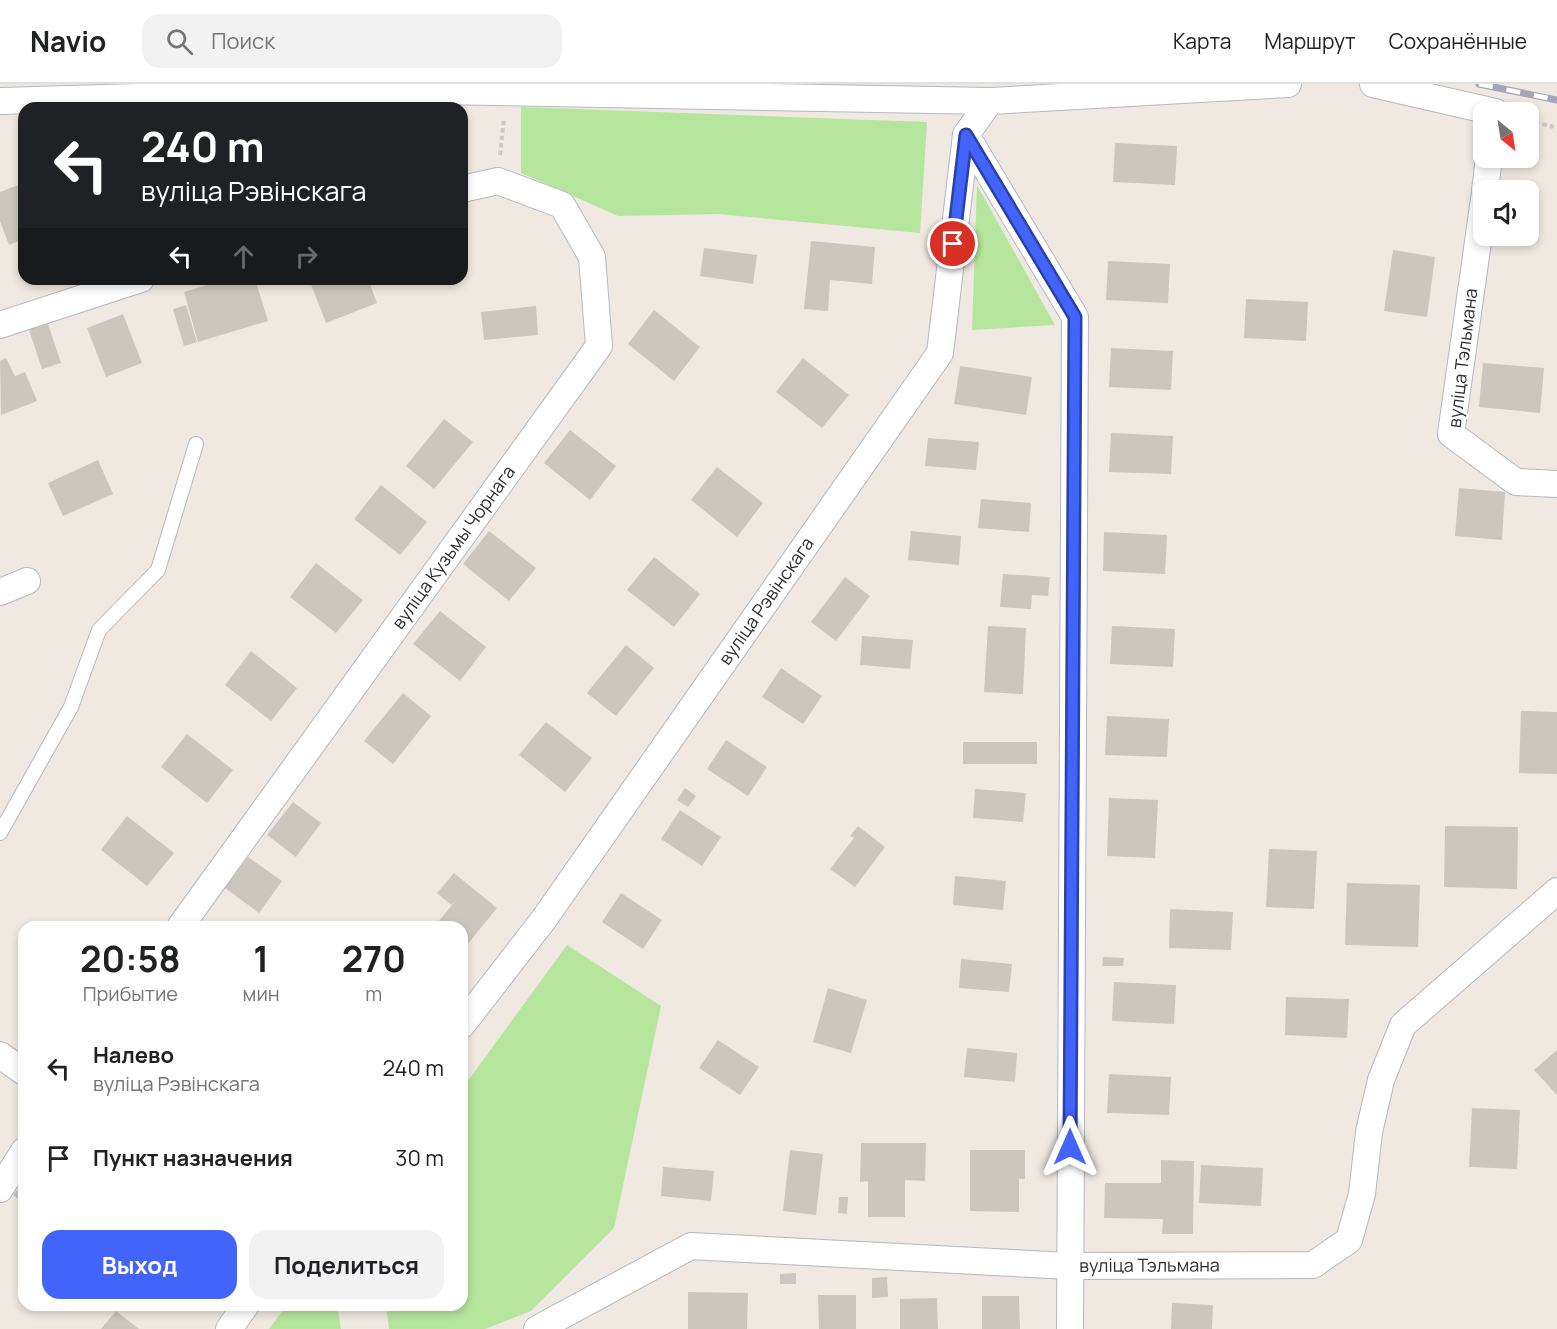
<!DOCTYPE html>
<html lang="ru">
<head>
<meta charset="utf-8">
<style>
  body { margin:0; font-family:Manrope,sans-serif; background:#f2f2f2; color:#202124; height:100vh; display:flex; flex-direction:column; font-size:22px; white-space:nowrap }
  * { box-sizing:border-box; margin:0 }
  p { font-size:20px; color:#757577 }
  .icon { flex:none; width:33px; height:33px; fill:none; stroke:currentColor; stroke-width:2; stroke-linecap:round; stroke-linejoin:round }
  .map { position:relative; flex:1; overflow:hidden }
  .panel { position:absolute; left:18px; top:837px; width:450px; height:390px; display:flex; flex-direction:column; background:#fff; border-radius:18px; box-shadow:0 3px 9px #0003 }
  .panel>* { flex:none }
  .guide { position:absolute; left:18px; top:18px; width:450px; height:183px; border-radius:18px; box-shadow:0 3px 9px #0003; background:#202124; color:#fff; overflow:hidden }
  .needle { width:39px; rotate:150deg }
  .tools { position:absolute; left:1473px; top:18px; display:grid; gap:12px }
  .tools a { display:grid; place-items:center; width:66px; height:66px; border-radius:12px; background:#fff; box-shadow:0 3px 9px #0003; font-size:30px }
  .pin { position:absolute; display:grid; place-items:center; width:51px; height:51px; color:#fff; margin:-26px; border:3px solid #fff; border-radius:50%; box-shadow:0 2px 6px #0007 }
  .me { position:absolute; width:66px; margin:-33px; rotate:0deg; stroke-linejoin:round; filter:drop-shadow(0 0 4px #0008) }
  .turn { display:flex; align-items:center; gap:21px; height:126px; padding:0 24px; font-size:27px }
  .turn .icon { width:78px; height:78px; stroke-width:2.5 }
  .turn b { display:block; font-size:42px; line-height:51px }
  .lanes { display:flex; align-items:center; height:57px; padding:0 24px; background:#0003; justify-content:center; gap:30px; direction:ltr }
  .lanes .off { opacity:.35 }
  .eta { display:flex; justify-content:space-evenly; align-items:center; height:102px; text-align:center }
  .eta b { font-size:36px; font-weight:700; line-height:42px }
  .button { display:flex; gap:12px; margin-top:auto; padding:12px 24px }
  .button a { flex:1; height:69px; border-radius:18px; background:#4264fb; color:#fff; font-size:24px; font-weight:700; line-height:69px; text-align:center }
  .button a+a { background:#f2f2f2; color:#202124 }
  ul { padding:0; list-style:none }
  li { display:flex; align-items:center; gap:18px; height:90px; padding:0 24px }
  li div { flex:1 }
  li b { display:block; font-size:22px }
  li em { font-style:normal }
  header { display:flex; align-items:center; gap:36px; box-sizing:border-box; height:84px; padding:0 30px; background:#fff; border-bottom:2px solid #e0e0e0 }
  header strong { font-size:28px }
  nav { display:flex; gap:33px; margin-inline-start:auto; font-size:21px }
  .search { width:420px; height:54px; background:#f2f2f2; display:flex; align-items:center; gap:15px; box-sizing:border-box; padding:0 21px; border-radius:18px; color:#757577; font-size:22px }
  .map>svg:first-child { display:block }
  .green { fill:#b6e59e }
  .building { fill:#cbc7bf }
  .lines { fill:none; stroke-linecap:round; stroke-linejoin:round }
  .lane-casing { stroke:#b4b7c1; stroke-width:16 }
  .street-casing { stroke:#b4b7c1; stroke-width:28 }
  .path { stroke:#c9c9c9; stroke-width:4; stroke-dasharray:4.5 3; stroke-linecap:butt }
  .lane { stroke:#fff; stroke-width:14 }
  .street { stroke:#fff; stroke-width:26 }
  .rail-casing { stroke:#a3a6b8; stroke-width:7 }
  .rail { stroke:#fff; stroke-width:4.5; stroke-dasharray:14; stroke-linecap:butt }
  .route-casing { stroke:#2b41a3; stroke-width:15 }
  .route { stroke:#4264fb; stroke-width:10 }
  .labels { text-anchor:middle; stroke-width:4.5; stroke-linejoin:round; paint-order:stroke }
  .street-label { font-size:18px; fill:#2e2e2e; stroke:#fff }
</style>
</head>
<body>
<header>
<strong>Navio</strong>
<div class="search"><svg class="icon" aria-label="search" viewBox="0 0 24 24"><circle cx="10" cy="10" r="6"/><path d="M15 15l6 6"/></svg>Поиск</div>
<nav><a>Карта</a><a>Маршрут</a><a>Сохранённые</a></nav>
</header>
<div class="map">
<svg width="1557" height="1245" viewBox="0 0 1557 1245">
  <rect width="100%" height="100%" fill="#efe9e1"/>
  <g class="green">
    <polygon points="521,23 927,38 920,149 718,130 618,132 521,89"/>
    <polygon points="977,101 1055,241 972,246"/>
    <polygon points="567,861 661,922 614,1144 531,1227 485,1245 389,1245 386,1221 462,1221 462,1005"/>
    <polygon points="287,1221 337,1221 341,1245 269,1245"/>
  </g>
  <g class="building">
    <polygon points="1115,59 1177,62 1175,101 1113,98"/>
    <polygon points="24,99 24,155 9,161 0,137 0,108"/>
    <polygon points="811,157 875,163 872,200 830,196 828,227 804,225"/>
    <polygon points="704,164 757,171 753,200 700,192"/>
    <polygon points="1393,166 1435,173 1427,233 1384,227"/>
    <polygon points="1108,177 1170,180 1168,219 1106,216"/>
    <polygon points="227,195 255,195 268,237 198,258 184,208"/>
    <polygon points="309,195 368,195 377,219 326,239"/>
    <polygon points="1246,215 1308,218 1306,257 1244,254"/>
    <polygon points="186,221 197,258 184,262 173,225"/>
    <polygon points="536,222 538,251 484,256 481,228"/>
    <polygon points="654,226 700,263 674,297 628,260"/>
    <polygon points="123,230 142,279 106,293 87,244"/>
    <polygon points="47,237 61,279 42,285 28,243"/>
    <polygon points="1111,264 1173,267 1171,306 1109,303"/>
    <polygon points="6,274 15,292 25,288 37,317 1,331 0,277"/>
    <polygon points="803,274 849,311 822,344 776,308"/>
    <polygon points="1483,279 1544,284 1540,329 1479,323"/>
    <polygon points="960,282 1032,293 1026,331 954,320"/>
    <polygon points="444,335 473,358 434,405 406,382"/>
    <polygon points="570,346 616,382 590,416 544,379"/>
    <polygon points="1111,349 1173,352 1171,390 1109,388"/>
    <polygon points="928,354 979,358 976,386 925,382"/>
    <polygon points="98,376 113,410 63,432 48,399"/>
    <polygon points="717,383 763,419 737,453 691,416"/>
    <polygon points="381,401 427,438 400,471 354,435"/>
    <polygon points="1459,404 1505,408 1502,456 1455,452"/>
    <polygon points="981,415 1031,419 1029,448 978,444"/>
    <polygon points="489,447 536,484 509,517 463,480"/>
    <polygon points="911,447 961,452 959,481 908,476"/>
    <polygon points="1104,448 1167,451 1165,490 1103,487"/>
    <polygon points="654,473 700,510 674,543 627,506"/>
    <polygon points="316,479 363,516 336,549 290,513"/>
    <polygon points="1003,490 1050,493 1048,512 1032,511 1031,525 1000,523"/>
    <polygon points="845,493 870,512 836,557 811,538"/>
    <polygon points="440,527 486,563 460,597 413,560"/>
    <polygon points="988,542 1026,544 1023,610 984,608"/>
    <polygon points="1112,542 1175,545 1173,583 1110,580"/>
    <polygon points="862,552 913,556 910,585 860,581"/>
    <polygon points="626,561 654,584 616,632 587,609"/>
    <polygon points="251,567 297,604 271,637 225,601"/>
    <polygon points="781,584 822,612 803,640 762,613"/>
    <polygon points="403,609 431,632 393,680 364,657"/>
    <polygon points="1521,627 1557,628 1557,690 1519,689"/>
    <polygon points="1107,632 1169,635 1167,673 1105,671"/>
    <polygon points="546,638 592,674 565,708 519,671"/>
    <polygon points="187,650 233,686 207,719 161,683"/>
    <polygon points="726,656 767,683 748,712 707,685"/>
    <rect x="963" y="658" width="74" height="22"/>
    <polygon points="685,704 696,712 688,723 677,716"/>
    <polygon points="975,705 1026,709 1023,738 973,734"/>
    <polygon points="1109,714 1158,716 1155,774 1107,772"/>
    <polygon points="293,718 321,739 296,773 267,751"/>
    <polygon points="680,726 721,753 702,782 661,755"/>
    <polygon points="127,732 174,769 147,802 101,766"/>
    <polygon points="858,742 885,763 855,803 830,785 854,754 850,752"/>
    <polygon points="1445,742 1518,743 1517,805 1444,803"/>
    <polygon points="1269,765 1317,767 1314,825 1266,823"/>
    <polygon points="248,773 282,797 259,829 225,804"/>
    <polygon points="454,789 497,824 462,867 462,843 434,843 456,816 451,821 437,809"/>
    <polygon points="955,792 1006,797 1003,826 953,821"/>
    <polygon points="1347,799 1420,801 1418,863 1345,861"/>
    <polygon points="621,809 662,836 643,865 602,838"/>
    <polygon points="1170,825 1233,828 1231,866 1169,864"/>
    <polygon points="1103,873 1124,874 1123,882 1102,882"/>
    <polygon points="961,875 1012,880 1009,908 959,904"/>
    <polygon points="1114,898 1176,901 1174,940 1112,937"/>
    <polygon points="828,904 867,916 851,969 813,958"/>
    <polygon points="1286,913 1349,915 1347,954 1285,951"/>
    <polygon points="718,956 759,983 740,1011 699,984"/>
    <polygon points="967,964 1017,969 1015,998 964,993"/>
    <polygon points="1557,966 1557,1011 1534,986"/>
    <polygon points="1109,990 1171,993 1169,1031 1107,1029"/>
    <polygon points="1472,1024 1520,1026 1517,1085 1469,1083"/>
    <polygon points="861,1059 926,1059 925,1097 905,1096 905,1133 868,1133 868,1097 860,1098"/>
    <polygon points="790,1066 823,1070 816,1131 783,1127"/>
    <polygon points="970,1066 1025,1066 1025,1095 1019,1095 1019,1128 970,1127"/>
    <polygon points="1161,1076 1194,1077 1193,1150 1162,1150 1163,1135 1104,1134 1105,1099 1161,1099"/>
    <polygon points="1201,1081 1263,1084 1261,1122 1199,1119"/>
    <polygon points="663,1083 714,1087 711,1117 661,1112"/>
    <polygon points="24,1098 24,1120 13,1111"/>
    <polygon points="839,1113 848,1113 847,1130 838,1129"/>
    <polygon points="796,1189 796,1200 780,1200 780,1190"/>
    <polygon points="887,1193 888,1213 872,1214 872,1194"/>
    <polygon points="688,1208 748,1209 747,1245 688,1245"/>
    <polygon points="818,1211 856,1211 856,1245 819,1245"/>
    <polygon points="982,1212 1019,1212 1020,1245 982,1245"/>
    <polygon points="937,1214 938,1245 900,1245 900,1215"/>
    <polygon points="1172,1219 1213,1221 1212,1245 1171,1245"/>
    <polygon points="116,1227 139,1245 101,1245"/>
  </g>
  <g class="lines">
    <g class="lane-casing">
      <polyline id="lane" points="0,749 71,623 99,546 158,486 196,360"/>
    </g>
    <g class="street-casing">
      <g id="street">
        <polyline points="1373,0 1495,28"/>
        <polyline points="0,17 380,6 990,17 1288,0"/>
        <polyline points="990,17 966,51 1075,233 1070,1245"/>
        <polyline points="1485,106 1489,74"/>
        <polyline points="1484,115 1451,350 1516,398 1557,400"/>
        <polyline points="0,241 141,195"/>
        <polyline points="0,508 27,497"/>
        <path id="s1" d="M180 843 599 262 592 173 562 121 498 97 462 105"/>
        <path id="s2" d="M462 941 544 835 940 269 966 51"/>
        <polyline points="0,971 24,988"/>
        <polyline points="0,1105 24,1067"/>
        <polyline points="229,1245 246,1221"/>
        <path id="s3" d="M537 1245 691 1162 1069 1182 1313 1181 1349 1156 1362 1110 1369 1048 1381 996 1403 941 1557 807"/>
      </g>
    </g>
    <g class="path">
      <polyline points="1528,36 1557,44"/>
      <polyline points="500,71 504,34"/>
    </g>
    <use href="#lane" class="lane"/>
    <use href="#street" class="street"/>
    <g class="rail-casing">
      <polyline id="rail" points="1479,0 1557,16"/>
    </g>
    <use href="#rail" class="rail"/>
  </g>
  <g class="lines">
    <g class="route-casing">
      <polyline id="route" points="953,160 966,51 1075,233 1070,1063"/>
    </g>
    <use href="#route" class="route"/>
  </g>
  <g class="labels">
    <g class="street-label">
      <text transform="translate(1463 274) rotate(-83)" y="6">вуліца Тэльмана</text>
      <text dy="6" stroke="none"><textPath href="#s1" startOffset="468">вуліца Кузьмы Чорнага</textPath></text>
      <text dy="6" stroke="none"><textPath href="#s2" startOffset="522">вуліца Рэвінскага</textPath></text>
      <text dy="6" stroke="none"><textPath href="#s3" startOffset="634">вуліца Тэльмана</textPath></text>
    </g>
  </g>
</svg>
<div class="tools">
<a><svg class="needle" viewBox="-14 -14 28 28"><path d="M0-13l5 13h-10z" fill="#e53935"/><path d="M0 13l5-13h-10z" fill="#757577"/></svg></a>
<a><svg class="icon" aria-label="sound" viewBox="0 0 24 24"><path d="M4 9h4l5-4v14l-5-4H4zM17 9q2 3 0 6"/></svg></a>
</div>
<div class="pin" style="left:953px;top:160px;background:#d93025"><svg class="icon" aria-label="arrive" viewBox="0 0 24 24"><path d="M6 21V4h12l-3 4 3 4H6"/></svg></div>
<svg class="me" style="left:1070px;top:1063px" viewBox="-20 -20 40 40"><path d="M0-17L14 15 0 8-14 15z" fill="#4264fb" stroke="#fff" stroke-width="4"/></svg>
<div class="guide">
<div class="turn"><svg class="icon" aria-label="left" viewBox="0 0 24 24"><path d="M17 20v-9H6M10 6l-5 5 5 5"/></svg><div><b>240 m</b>вуліца Рэвінскага</div></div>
<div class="lanes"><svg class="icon" aria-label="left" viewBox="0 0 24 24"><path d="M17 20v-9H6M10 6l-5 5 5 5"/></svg><svg class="icon off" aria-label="ahead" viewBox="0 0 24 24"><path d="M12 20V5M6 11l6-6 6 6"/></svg><svg class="icon off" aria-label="right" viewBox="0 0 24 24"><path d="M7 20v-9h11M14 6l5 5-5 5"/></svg></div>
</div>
<section class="panel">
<div class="eta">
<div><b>20:58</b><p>Прибытие</p></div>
<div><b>1</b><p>мин</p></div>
<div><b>270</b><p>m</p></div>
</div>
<ul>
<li><svg class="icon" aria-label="left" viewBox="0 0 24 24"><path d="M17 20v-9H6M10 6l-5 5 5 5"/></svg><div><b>Налево</b><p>вуліца Рэвінскага</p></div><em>240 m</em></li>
<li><svg class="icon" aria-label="arrive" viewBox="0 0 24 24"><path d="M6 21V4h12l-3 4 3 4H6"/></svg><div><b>Пункт назначения</b></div><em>30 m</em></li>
</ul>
<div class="button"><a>Выход</a><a>Поделиться</a></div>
</section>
</div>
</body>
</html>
